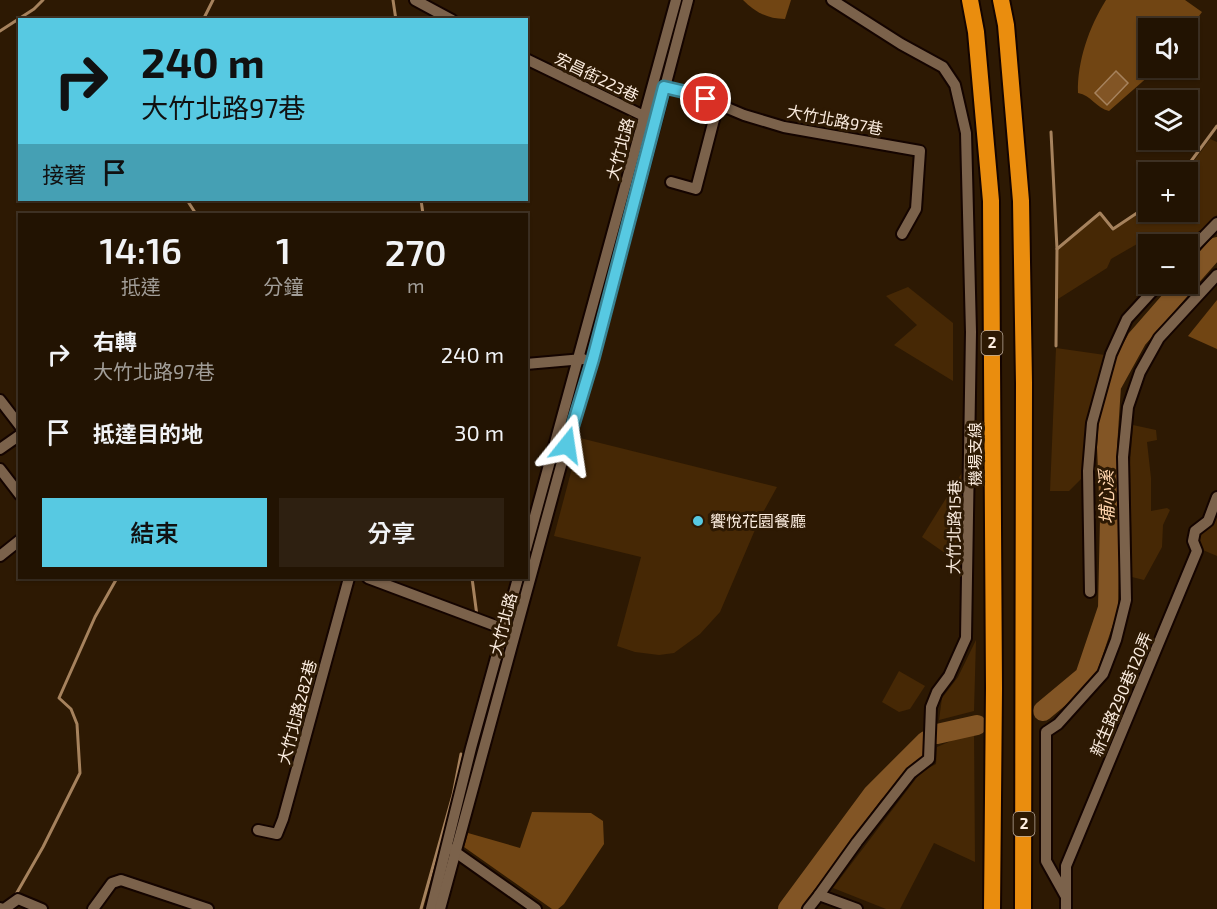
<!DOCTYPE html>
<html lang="zh-TW">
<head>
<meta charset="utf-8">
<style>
  body { margin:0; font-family:"Exo 2","Noto Sans TC",sans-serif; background:#2e2011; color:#f1f3f6; height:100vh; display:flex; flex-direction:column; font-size:22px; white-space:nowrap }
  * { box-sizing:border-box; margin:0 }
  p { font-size:20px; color:#a29e99 }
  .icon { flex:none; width:33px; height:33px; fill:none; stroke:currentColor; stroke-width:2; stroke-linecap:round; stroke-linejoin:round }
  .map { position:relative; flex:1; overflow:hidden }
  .sheet { position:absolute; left:18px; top:213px; width:510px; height:366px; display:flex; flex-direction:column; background:#221302; border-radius:0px; box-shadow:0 2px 4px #0004,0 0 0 2px #3f3224 }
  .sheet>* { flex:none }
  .guide { position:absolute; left:18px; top:18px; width:510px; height:183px; border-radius:0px; box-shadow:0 2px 4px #0004,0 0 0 2px #3f3224; background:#57c9e2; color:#111; overflow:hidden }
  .tools { position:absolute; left:1138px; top:18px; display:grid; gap:12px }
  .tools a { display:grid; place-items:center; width:60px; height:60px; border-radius:0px; background:#221302; box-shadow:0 2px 4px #0004,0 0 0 2px #3f3224; font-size:30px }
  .pin { position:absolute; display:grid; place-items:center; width:51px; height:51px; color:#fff; margin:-26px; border:3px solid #fff; border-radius:50%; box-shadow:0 2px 6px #0007 }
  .me { position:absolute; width:66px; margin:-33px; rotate:15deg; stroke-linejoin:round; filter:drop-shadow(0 0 4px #0008) }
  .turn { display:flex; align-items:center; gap:21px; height:126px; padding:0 24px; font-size:27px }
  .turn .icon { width:78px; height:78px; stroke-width:2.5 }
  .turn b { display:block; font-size:42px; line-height:51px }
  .then { display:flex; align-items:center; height:57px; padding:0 24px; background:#0003; gap:12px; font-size:22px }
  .eta { display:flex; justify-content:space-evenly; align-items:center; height:102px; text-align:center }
  .eta b { font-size:36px; font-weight:600; line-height:42px }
  .cta { display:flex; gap:12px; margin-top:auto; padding:12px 24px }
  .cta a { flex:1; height:69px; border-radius:0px; background:#57c9e2; color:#111; font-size:24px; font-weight:600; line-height:69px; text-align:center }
  .cta a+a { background:#2e2011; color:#f1f3f6 }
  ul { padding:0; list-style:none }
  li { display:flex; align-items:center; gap:18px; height:78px; padding:0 24px }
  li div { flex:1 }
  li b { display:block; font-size:22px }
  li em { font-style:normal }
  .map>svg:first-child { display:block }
  .green { fill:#462805 }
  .forest { fill:#714513 }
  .water { fill:#825525; stroke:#a6825d; stroke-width:1.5 }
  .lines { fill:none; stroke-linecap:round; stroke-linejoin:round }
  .stream { stroke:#a6825d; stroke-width:3 }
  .river { stroke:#825525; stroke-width:20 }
  .minor-casing { stroke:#140400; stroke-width:14 }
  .highway-casing { stroke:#140400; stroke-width:20 }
  .minor { stroke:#7b624b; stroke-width:10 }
  .highway { stroke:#ea8d0e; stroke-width:16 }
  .route-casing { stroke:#398393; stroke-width:15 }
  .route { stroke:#57c9e2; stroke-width:10 }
  .poi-dot { fill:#57c9e2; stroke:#2d1903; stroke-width:2 }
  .labels { text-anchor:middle; stroke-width:6; stroke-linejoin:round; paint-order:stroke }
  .shield { fill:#2d1903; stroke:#bdad9d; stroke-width:1.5 }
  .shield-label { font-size:15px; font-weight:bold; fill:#fbecdf }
  .street-label { font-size:16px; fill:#fbecdf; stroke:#2d1903 }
  .poi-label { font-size:16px; fill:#fbecdf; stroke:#2d1903; text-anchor:start }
  .water-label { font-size:18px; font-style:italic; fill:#ffd4ad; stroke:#2d1903 }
</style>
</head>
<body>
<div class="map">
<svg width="1217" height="909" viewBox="0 0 1217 909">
  <rect width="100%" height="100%" fill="#2d1903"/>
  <g class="green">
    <path d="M1210 139 1217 142V215C1193 239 1192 239 1158 232L1111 259 1107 268 1058 299V250L1100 215 1112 231 1149 207V212H1188V172H1186Z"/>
    <polygon points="908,287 953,323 953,381 894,345 917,325 886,296"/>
    <polygon points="1056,348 1105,355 1086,428 1081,479 1069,491 1050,491"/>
    <polygon points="1133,425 1156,430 1157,440 1147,442 1151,478 1151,511 1167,508 1170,510 1163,525 1162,547 1144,580 1132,577 1130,463"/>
    <polygon points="580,438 777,487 760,518 720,612 700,634 674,653 659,655 635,652 617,646 641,557 554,536"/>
    <polygon points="963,471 962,565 922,537"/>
    <polygon points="1217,514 1217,556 1198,548 1199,534 1210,528"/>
    <polygon points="976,640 974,711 939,720 942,698 958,677"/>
    <polygon points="899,671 925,686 910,709 899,712 882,702"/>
    <polygon points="974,731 975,862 934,843 900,909 886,909 833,888 921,772 936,764 937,747"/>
  </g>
  <g class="forest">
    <path d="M743 0H791L785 19C767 19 755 12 743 0Z"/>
    <path d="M1106 0H1185L1202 12 1188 31V28H1149V68H1158L1109 111C1096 108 1091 95 1078 93 1077 62 1089 27 1106 0Z"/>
    <polygon points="1217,300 1217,349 1188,336"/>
    <polygon points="532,812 591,813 603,821 604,844 564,904 558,909 552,909 464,847 468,833 520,848"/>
  </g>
  <polygon class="water" points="1116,71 1128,83 1107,105 1095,93"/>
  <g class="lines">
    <g class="stream">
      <polyline points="393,0 396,20"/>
      <polyline points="203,20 213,0"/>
      <polyline points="0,31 34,9 43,0"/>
      <polyline points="1051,132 1057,249"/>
      <polyline points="1183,172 1217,126"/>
      <polyline points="187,200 196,214"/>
      <polyline points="421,200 423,214"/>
      <polyline points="1056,346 1057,249 1100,213 1113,229 1149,205"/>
      <polyline points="472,578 477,616"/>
      <polyline points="15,896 43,847 80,773 77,724 71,709 59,698 95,617 117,578"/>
      <polyline points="421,909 453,795 461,754"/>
    </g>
    <g class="river">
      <polyline points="1188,280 1217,247"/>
      <polyline points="1043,711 1085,676 1108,608 1110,518 1107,447 1111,386 1137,339 1185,284"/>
      <polyline points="937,734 977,725"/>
      <polyline points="788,909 873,794 926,741"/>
    </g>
    <g class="minor-casing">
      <g id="minor">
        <polyline points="415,0 452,20"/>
        <polyline points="526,59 650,119"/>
        <polyline points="664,87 694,94 744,115 784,127 920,151 916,209 902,234"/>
        <polyline points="671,182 696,189 718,104"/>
        <polyline points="1188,253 1217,223"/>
        <polyline points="526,364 583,359"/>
        <polyline points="0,400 20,426"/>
        <polyline points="0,449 20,435"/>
        <polyline points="0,469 20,495"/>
        <polyline points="526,549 676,0"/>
        <polyline points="0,556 20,540"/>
        <polyline points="368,578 504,629"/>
        <polyline points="1090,592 1088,471 1092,423 1111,354 1127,319 1159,284"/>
        <polyline points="258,830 277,834 283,819 349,578"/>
        <polyline points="451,849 536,909"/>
        <polyline points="819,895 857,842 911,773 929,759 931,707 937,692 949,676 966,638 971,332 966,133 955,85 943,67 901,44 832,0"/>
        <polyline points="1065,895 1046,861 1046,732 1058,724 1103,674 1116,640 1126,600 1123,457 1128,407 1140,372 1159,338 1217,275"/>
        <polyline points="0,908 4,909 18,899 42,909"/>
        <polyline points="93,909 112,883 121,880 208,909"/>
        <polyline points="431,909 471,748 518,578"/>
        <polyline points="440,909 571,429 593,359 688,0"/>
        <polyline points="808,909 819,895 857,909"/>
        <polyline points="1066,909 1066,866 1197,551 1193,541 1195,531 1208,521 1217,497"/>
      </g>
    </g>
    <g class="highway-casing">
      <g id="highway">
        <polyline points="970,0 976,32 991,201 994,688 992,909"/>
        <polyline points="1001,0 1006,25 1021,201 1024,383 1023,909"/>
      </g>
    </g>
    <use href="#minor" class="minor"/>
    <use href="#highway" class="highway"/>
  </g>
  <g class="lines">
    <g class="route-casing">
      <polyline id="route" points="567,445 593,359 664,87 694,94 706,99"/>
    </g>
    <use href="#route" class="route"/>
  </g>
  <circle class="poi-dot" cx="698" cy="521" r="6"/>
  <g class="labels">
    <g class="shield">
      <rect x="981.5" y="331" width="21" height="24" rx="4.5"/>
      <rect x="1013.5" y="812" width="21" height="24" rx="4.5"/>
    </g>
    <g class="shield-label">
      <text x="992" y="348">2</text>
      <text x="1024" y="829">2</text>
    </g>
    <g class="street-label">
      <text transform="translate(597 77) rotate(26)" y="6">宏昌街223巷</text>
      <text transform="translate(835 120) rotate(11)" y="6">大竹北路97巷</text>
      <text transform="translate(620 149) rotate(-75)" y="6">大竹北路</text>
      <text transform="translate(975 454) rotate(-90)" y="6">機場支線</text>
      <text transform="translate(954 527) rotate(-89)" y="6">大竹北路15巷</text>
      <text transform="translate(503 624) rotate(-75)" y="6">大竹北路</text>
      <text transform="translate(1121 694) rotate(-67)" y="6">新生路290巷120弄</text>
      <text transform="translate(297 712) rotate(-75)" y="6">大竹北路282巷</text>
    </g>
    <g class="poi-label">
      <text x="710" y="527">饗悅花園餐廳</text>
    </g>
    <g class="water-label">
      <text transform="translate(1107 497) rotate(-91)" y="6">埔心溪</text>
    </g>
  </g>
</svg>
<div class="tools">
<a><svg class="icon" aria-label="sound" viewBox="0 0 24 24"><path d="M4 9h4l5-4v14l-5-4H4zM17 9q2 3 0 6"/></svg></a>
<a><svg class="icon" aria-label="layers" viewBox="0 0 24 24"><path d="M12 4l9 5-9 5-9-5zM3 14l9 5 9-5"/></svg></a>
<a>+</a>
<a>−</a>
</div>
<div class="pin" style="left:706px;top:99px;background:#d93025"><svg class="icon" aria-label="arrive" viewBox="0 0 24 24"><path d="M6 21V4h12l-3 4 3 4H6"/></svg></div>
<svg class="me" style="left:567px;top:445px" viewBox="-20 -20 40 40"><path d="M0-17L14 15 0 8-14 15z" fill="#57c9e2" stroke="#fff" stroke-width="4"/></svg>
<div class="guide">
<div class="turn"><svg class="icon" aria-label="right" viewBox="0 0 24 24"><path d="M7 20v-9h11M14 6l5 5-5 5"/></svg><div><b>240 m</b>大竹北路97巷</div></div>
<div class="then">接著<svg class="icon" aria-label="arrive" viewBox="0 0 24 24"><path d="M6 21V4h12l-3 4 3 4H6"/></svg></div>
</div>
<section class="sheet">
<div class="eta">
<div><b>14:16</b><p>抵達</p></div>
<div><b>1</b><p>分鐘</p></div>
<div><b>270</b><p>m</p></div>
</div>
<ul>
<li><svg class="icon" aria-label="right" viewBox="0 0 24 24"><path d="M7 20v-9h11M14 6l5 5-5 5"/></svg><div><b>右轉</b><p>大竹北路97巷</p></div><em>240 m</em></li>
<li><svg class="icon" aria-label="arrive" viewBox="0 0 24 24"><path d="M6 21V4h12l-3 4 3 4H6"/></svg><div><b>抵達目的地</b></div><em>30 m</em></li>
</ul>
<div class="cta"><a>結束</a><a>分享</a></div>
</section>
</div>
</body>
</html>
